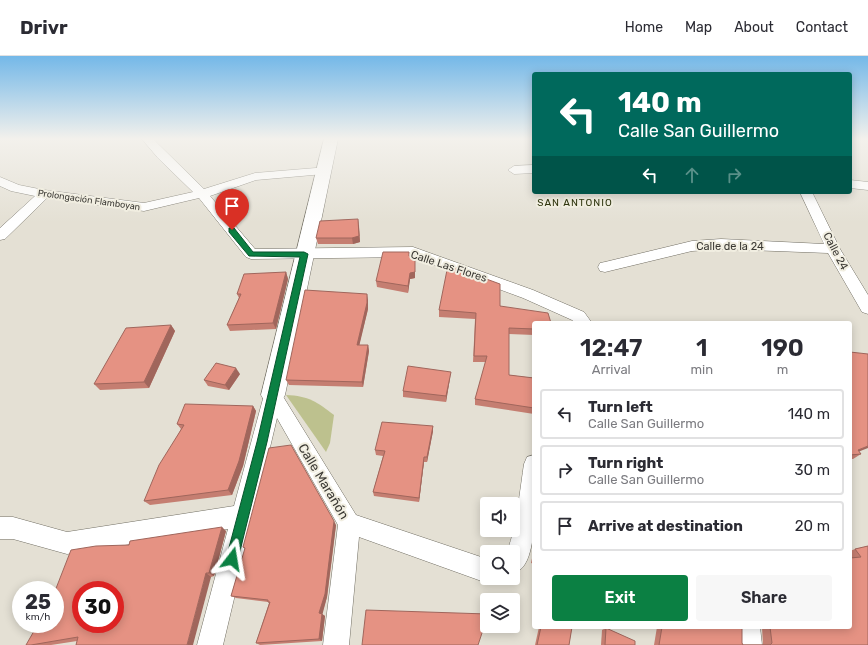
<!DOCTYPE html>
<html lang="en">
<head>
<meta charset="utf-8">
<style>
  body { margin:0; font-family:Rubik,sans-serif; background:#f7f7f7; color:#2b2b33; height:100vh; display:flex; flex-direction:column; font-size:15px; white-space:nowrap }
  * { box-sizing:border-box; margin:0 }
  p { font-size:13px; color:#7c7c81 }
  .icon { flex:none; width:22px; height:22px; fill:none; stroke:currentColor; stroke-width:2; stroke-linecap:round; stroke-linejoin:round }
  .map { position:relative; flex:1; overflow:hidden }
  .drawer { position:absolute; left:532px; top:265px; width:320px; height:308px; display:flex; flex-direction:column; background:#fff; border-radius:4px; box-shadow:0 2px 10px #0003 }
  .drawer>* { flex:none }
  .top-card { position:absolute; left:532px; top:16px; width:320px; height:122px; border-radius:4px; box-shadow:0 2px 10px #0003; background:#00695c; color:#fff; overflow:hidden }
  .fabs { position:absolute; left:480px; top:441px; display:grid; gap:8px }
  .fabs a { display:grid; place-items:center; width:40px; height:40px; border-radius:4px; background:#fff; box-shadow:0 2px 10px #0003; font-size:20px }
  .speed { position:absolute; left:12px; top:525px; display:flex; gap:8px; font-size:20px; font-weight:700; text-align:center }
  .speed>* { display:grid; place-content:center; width:52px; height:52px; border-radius:50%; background:#fff; box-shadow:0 2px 10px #0003; line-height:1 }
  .speed small { font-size:10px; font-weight:400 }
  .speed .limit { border:6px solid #d22; background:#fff; color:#111 }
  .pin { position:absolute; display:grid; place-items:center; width:34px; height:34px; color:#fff; margin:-41px -17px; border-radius:50% 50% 50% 0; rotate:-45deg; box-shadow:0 0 4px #0007 }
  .pin .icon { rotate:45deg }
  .me { position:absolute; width:44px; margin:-22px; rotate:14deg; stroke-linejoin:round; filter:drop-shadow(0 0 3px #0008) }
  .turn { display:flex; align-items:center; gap:14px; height:84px; padding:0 20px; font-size:18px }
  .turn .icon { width:52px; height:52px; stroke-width:2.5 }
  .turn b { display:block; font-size:28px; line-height:34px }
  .lanes { display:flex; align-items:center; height:38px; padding:0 20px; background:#0003; justify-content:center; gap:20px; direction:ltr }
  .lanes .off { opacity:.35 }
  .eta { display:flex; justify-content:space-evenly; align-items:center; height:68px; text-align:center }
  .eta b { font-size:24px; font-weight:600; line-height:28px }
  .cta { display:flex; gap:8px; margin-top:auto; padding:8px 20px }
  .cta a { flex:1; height:46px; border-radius:4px; background:#0b8043; color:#fff; font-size:16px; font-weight:600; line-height:46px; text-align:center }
  .cta a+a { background:#f7f7f7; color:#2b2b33 }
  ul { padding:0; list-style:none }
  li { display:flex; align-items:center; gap:12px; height:50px; margin:0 8px 6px; padding:0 12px; border:2px solid #e1e1e2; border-radius:4px }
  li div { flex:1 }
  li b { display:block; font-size:15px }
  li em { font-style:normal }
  header { display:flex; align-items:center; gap:24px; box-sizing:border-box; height:56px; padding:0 20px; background:#fff; border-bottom:1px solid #e1e1e2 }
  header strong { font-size:19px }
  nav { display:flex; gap:22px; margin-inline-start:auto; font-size:14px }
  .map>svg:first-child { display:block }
  .green { fill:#bdc18e }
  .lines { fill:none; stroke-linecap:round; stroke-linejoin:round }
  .street-casing { stroke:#726f64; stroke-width:1 }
  .secondary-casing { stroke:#726f64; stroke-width:1 }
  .street { fill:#fff; fill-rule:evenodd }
  .secondary { fill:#fff; fill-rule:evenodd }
  .wall { fill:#c57e71 }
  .shaded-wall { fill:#a0665c }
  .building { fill:#e59283; stroke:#a0665c; fill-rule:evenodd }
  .route { fill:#0b8043; stroke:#07532c }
  .labels { text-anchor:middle; stroke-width:4; stroke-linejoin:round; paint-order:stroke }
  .far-street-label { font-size:9px; fill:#3b3934; stroke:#f1eee1 }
  .far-neighbourhood-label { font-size:10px; letter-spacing:1px; fill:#31370f; stroke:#f1eee1 }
  .street-label { font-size:11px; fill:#3b3934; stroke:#f1eee1 }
  .near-street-label { font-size:13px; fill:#3b3934; stroke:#f1eee1 }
</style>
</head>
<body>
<header>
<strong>Drivr</strong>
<nav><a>Home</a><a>Map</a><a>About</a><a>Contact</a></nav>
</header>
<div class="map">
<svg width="868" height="589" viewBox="0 0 868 589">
  <rect width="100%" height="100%" fill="#e4e0d4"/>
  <path class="green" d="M286 339C309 340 317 346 334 359L330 387 326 396Z"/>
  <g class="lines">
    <g class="street-casing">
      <g id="street">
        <polygon points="142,83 153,83 204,133 255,117 328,111 330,114 328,117 324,118 256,124 210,140 255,193 413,191 533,234 584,256 592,267 575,267 572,264 523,242 412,201 251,203 246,201 199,142 144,155 47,142 5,183 0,184 0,172 35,140 11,135 0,130 0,121 19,129 44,134 144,147 193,136 158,102"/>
        <polygon points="534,109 534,117 514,118 508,114 514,110"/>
        <polygon points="850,124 868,126 868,134 850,132"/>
        <polygon points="800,136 812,136 840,193 868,239 868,258 862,256 828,197 721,193 692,195 605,216 600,215 598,211 600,207 605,206 692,185 721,183 824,188"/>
        <polygon points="273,331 279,334 356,459 487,503 487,522 495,523 487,527 359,481 349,589 323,589 338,469 277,362 223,589 197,589 228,473 67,498 13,483 0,483 0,461 13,461 67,476 234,450 264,339 267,334"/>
        <path d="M534 399C534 424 540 496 521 513 519 514 515 515 513 516V496H506C515 483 521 427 524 408L527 401Z"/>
        <polygon points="736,571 760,571 762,589 736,589"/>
      </g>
    </g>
    <g class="secondary-casing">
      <polygon id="secondary" points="324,83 338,83 285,339 281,346 273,349 265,346 261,339"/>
    </g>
    <use href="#street" class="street"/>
    <use href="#secondary" class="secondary"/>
  </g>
  <g class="wall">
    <polygon points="359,169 360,186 353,188 318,188 316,182"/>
    <polygon points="409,200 415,200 415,222 410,223 408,237 377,231 376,225"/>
    <polygon points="286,216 288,223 276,273 230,275 227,269 239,242 237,238"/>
    <polygon points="368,244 368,253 359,289 368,289 369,295 363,331 289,329 286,324"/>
    <polygon points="500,250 534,267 534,279 509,278 509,319 534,322 534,358 475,349 475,343 486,306 473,306 475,263 439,261 439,254"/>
    <polygon points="171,269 175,275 149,332 100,334 94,328"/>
    <polygon points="850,296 859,396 861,398 853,403 850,403"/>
    <polygon points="240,318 229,334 208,330 204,324"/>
    <polygon points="450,322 446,346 403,341 403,335"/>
    <polygon points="253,350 256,355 243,410 232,439 150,449 144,445 181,373 177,368"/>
    <polygon points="433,370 433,375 427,406 424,406 419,446 374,440 373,436 383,400 376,399 375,394"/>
    <polygon points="336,469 327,541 322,558 325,560 322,585 260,589 256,587 269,547 268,546 236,542 231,540 245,493 243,491"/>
    <polygon points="226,475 214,520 211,521 77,585 51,589 26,589 129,489"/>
    <polygon points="868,490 868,589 654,589 657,571 742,571 742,587 743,589 763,589 762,571 850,571 850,495 855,493"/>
    <polygon points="534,493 534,508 531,507"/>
    <polygon points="539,571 572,571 569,589 535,589"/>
    <polygon points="606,572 635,589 601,589 602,574"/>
  </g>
  <g class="shaded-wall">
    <polygon points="358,163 360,186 353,188 352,182"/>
    <polygon points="415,200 415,222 410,223 408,237 408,230 410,217"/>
    <polygon points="286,216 288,223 276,273 273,267"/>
    <polygon points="367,238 368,244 368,253 358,295 357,289"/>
    <polygon points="171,269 175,275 149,332 144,326"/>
    <polygon points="368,289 369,295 363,331 362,326"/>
    <polygon points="236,312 240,318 229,334 225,329"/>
    <polygon points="451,316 446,346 446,340"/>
    <polygon points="253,350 256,355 243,410 232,439 228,434"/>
    <polygon points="433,370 433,375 427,406 427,401"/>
    <polygon points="868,390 868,392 850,399 858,394"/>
    <polygon points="424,401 424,406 419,446 419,442"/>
    <polygon points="334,465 336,469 327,541 322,560 319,557"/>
    <polygon points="222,471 226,475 214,520 209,517"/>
    <polygon points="206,517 211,521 193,589 187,589"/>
    <polygon points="322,558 325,560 322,585 319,583"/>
  </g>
  <g class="building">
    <polygon points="358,163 359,180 352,182 316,182 320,165"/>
    <polygon points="383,196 409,196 409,200 415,200 415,216 410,217 408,230 376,225"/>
    <polygon points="448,209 500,228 500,250 548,257 551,267 534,267 534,273 509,272 509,319 534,322 534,352 475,343 487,300 474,300 476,257 439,254"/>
    <polygon points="286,216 273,267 227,269 241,238 237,238 244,218"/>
    <polygon points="305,234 367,238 367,247 357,289 368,289 362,326 286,324"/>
    <polygon points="171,269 144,326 94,328 126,272"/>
    <polygon points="850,296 868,298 868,390 858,394 861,398 850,399"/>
    <polygon points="216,307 236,312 225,329 204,324"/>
    <polygon points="408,310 451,316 446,340 403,335"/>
    <polygon points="185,348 253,350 239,405 228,434 144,445 159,409 184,369 177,368"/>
    <polygon points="382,366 433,370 427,401 424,401 419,442 373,436 385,395 375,394"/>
    <polygon points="291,389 334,465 325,538 319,557 322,558 319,583 256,587 270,546 268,546 268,544 231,540 245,492 243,491 269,392"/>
    <path d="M222 471 209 517H206L187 589H76L78 581 31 589H26L38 568H55V535L71 494 96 490 129 489 130 485ZM81 534H115V568H81Z"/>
    <polygon points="868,490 868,589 659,589 662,571 742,571 742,587 743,589 770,589 772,587 770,571 850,571 850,502 861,501 855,493"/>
    <polygon points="366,554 487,558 487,562 478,589 362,589"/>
    <polygon points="541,571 572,571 569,589 537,589"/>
    <polygon points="606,572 635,585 635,589 605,589"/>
  </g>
  <linearGradient id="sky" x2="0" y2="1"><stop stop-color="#74b8e8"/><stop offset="0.5" stop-color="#f3f1ec"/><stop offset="1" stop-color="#f3f1ec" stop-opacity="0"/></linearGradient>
  <rect width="868" height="166" fill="url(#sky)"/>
  <polygon class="route" points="229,172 234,172 253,196 304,196 308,198 267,386 238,503 237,507 232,509 228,507 226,503 257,386 300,201 249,200 229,176"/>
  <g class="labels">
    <g class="far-street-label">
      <text transform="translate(89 144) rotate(8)" y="3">Prolongación Flamboyan</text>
    </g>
    <g class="far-neighbourhood-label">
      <text x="575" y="150">SAN ANTONIO</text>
    </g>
    <g class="street-label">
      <text x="730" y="194">Calle de la 24</text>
      <text transform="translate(836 195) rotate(62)" y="4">Calle 24</text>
      <text transform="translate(449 210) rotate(18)" y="4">Calle Las Flores</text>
    </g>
    <g class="near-street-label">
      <text transform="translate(324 425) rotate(59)" y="5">Calle Marañón</text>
    </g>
  </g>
</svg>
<div class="fabs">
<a><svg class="icon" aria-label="sound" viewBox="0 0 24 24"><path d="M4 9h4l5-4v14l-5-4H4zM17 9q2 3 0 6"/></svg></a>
<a><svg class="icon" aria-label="search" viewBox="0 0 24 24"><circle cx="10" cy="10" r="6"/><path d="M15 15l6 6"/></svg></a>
<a><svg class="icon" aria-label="layers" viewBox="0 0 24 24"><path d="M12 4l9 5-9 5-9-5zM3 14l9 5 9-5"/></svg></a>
</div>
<div class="speed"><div>25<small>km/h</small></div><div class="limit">30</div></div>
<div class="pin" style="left:232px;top:174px;background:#d93025"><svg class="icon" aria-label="arrive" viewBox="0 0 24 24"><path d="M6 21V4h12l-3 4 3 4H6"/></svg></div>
<svg class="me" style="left:232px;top:503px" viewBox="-20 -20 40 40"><path d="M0-17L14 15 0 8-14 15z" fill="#0b8043" stroke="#fff" stroke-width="4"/></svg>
<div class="top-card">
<div class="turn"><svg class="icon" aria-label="left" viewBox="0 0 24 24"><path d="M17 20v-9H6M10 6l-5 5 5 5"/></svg><div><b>140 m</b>Calle San Guillermo</div></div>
<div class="lanes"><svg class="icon" aria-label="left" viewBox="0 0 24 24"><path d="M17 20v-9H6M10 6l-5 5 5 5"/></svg><svg class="icon off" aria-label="ahead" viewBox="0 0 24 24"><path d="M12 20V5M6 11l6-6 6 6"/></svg><svg class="icon off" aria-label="right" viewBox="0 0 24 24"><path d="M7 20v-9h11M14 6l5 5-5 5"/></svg></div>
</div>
<section class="drawer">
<div class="eta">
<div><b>12:47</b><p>Arrival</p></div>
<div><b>1</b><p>min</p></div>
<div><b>190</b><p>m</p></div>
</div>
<ul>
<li><svg class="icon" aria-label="left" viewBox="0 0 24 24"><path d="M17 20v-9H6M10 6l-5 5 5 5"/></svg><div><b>Turn left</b><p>Calle San Guillermo</p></div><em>140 m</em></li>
<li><svg class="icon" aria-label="right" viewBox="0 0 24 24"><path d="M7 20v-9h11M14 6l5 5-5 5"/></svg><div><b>Turn right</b><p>Calle San Guillermo</p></div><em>30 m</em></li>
<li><svg class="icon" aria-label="arrive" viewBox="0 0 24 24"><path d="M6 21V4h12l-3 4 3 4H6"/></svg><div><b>Arrive at destination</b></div><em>20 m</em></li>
</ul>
<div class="cta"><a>Exit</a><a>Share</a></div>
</section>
</div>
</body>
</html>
